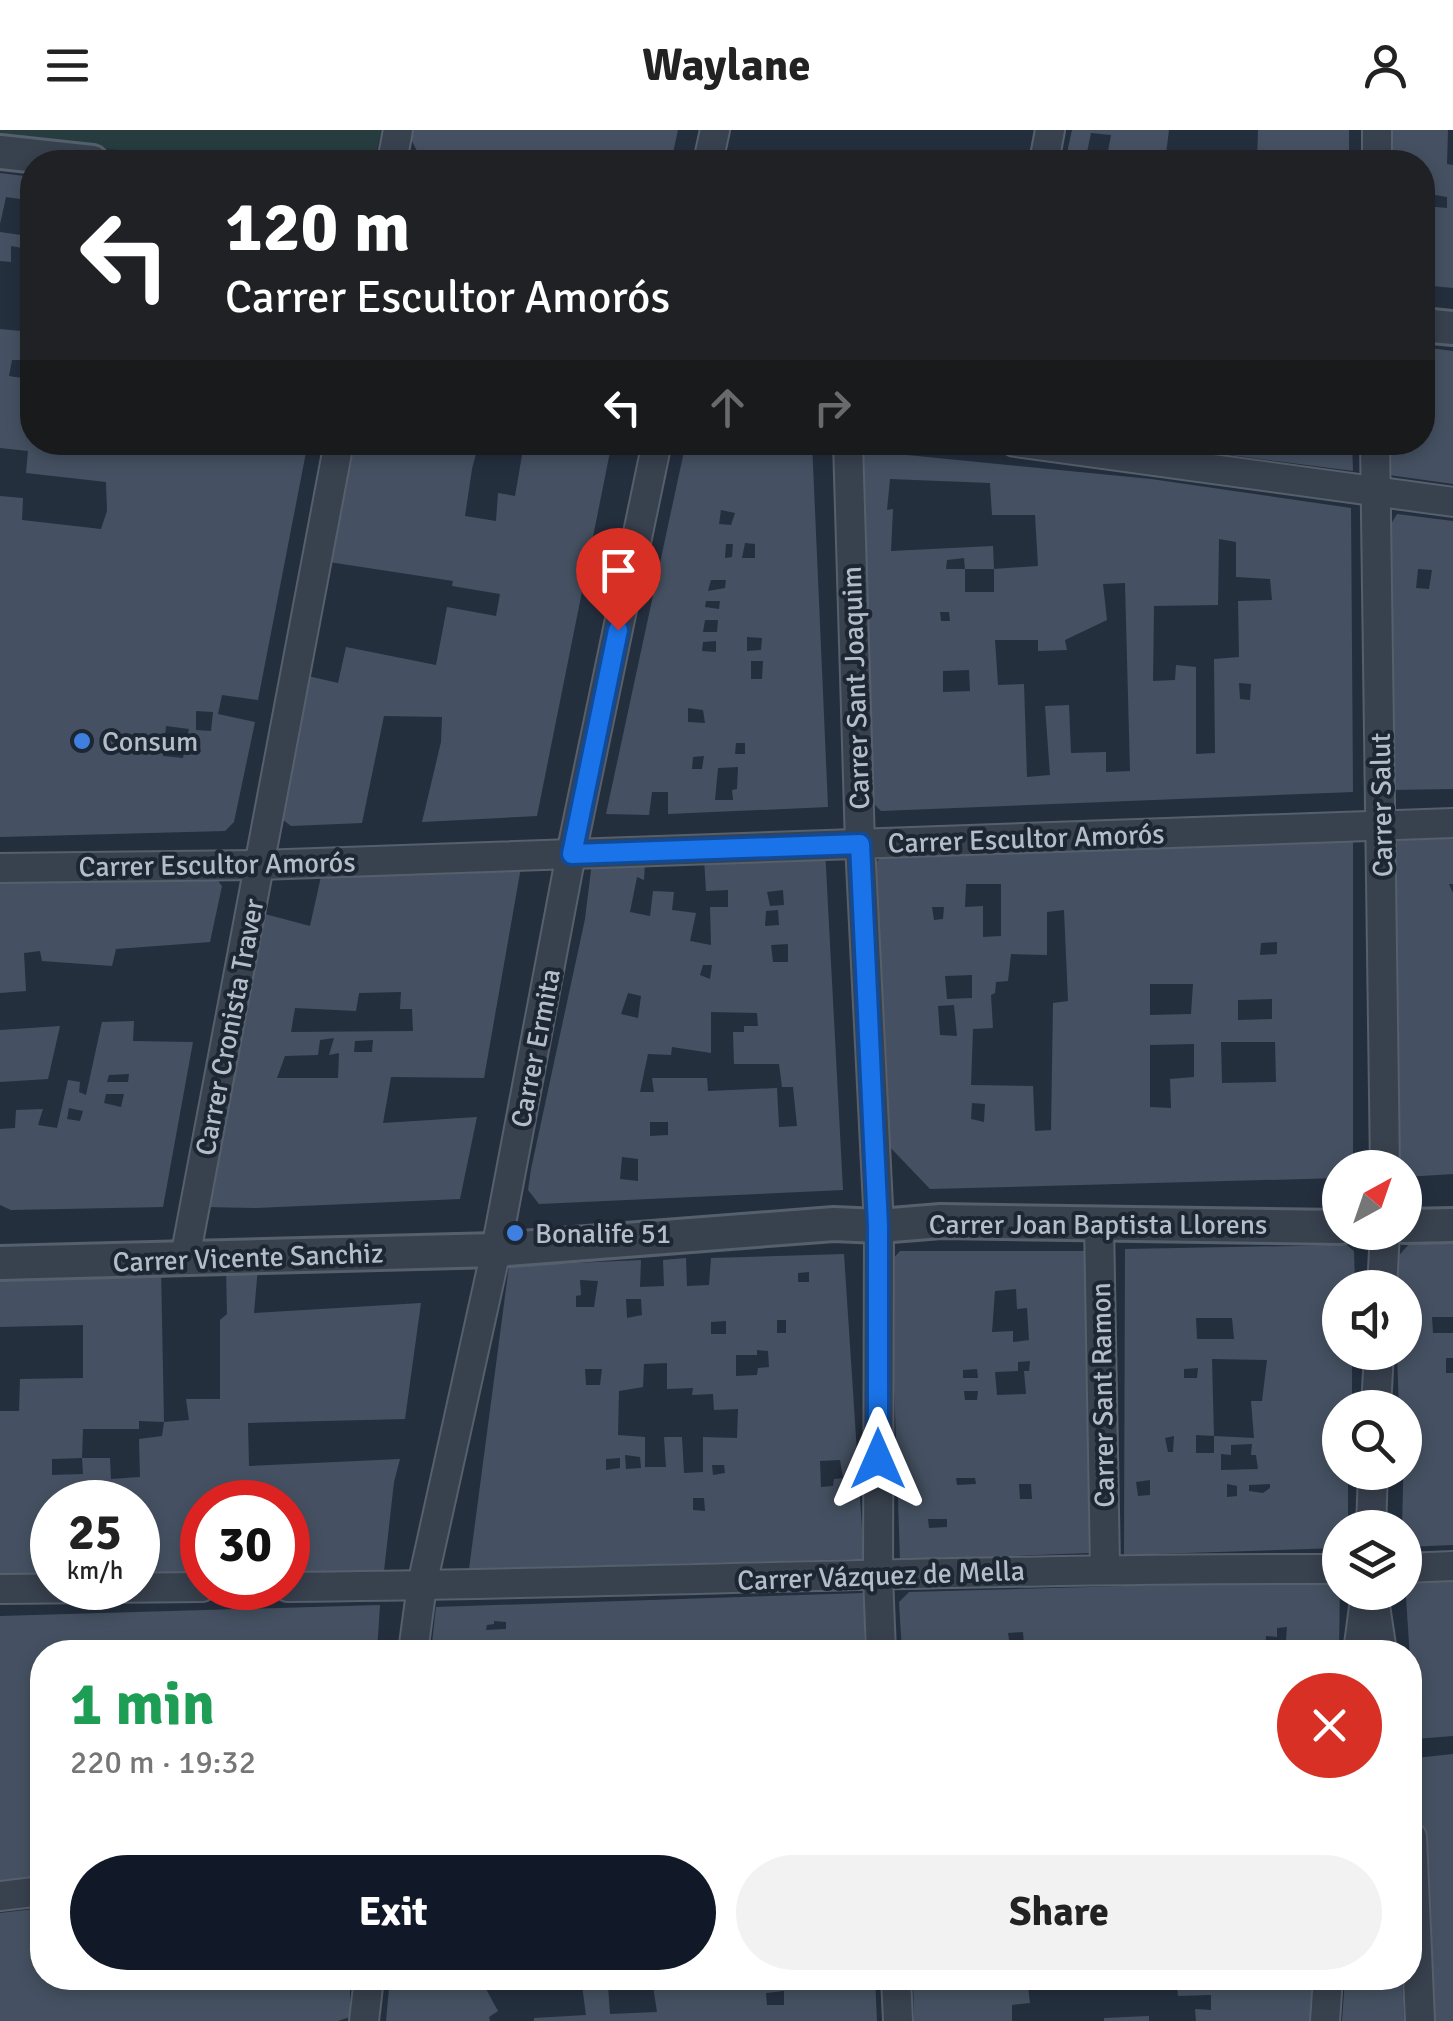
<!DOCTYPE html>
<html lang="en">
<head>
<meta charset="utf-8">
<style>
  body { margin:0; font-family:Signika,sans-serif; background:#f2f2f2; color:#222; height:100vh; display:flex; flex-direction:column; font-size:38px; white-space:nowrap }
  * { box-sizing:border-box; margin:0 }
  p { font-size:32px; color:#767676 }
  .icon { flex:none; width:55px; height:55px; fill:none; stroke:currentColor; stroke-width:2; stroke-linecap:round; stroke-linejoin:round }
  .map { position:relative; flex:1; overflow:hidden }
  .details { position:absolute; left:30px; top:1510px; width:1392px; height:350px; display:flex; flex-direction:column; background:#fff; border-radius:40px; box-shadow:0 5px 15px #0003 }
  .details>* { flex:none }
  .banner { position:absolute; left:20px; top:20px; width:1415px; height:305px; border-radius:40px; box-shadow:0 5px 15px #0003; background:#202124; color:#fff; overflow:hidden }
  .needle { width:65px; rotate:40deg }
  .buttons { position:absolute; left:1322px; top:1020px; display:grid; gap:20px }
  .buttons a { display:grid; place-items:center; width:100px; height:100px; border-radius:50%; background:#fff; box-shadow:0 5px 15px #0003; font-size:50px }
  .speed { position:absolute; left:30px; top:1350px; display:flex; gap:20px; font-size:50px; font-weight:700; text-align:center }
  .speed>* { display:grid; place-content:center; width:130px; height:130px; border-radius:50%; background:#fff; box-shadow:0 5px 15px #0003; line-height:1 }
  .speed small { font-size:25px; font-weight:400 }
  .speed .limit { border:15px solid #d22; background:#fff; color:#111 }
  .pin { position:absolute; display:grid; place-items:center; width:85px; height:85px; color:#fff; margin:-102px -42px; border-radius:50% 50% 50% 0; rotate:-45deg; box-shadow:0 0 10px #0007 }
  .pin .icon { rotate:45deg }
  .me { position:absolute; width:110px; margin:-55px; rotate:0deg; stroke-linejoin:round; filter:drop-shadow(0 0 8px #0008) }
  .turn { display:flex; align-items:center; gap:35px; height:210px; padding:0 40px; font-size:45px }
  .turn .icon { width:130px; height:130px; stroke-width:2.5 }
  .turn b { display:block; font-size:70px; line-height:85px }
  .lanes { display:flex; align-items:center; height:95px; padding:0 40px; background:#0003; justify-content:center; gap:50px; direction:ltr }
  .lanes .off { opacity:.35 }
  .round { display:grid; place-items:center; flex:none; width:105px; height:105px; border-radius:52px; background:#f2f2f2 }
  .head { display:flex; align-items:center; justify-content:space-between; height:170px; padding:0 40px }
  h1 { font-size:60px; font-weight:700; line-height:75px; color:#1e9e55 }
  .primary-button { display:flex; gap:20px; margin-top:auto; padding:20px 40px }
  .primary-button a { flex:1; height:115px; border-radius:60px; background:#111827; color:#fff; font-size:40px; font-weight:700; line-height:115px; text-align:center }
  .primary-button a+a { background:#f2f2f2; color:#222 }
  header { display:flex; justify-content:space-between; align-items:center; height:130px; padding:0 40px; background:#fff; font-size:45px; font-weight:700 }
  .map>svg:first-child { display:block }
  .green { fill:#263c3f }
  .building { fill:#455162; fill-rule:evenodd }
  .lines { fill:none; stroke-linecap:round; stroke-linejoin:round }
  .minor-casing { stroke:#565f6c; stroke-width:32 }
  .tertiary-casing { stroke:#565f6c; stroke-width:38 }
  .minor { stroke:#38414e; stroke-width:28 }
  .tertiary { stroke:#38414e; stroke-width:32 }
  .route-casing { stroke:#114b97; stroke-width:25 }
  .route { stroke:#1a73e8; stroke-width:18 }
  .shop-dot { fill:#3f7fe0; stroke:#1d2633; stroke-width:4 }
  .labels { text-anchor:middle; stroke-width:8; stroke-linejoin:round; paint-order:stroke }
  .street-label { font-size:28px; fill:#b4bcc9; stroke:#1d2633 }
  .poi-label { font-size:28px; fill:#b4bcc9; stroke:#1d2633; text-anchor:start }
</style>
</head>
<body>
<header><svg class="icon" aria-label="menu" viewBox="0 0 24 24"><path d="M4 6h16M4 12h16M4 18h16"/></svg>Waylane<svg class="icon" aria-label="person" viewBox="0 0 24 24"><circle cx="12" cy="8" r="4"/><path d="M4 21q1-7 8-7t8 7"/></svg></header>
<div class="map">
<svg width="1453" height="1891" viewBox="0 0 1453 1891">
  <rect width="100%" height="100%" fill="#242f3e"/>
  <polygon class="green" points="0,0 382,0 374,32 221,32 0,6"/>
  <g class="building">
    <polygon points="413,0 678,0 671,32 422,31 411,9"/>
    <polygon points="1072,0 1169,0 1165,32 1121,30 1121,32 1106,32 1111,5 1091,3 1085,32 1065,32"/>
    <polygon points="1258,0 1349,0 1349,32 1257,32"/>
    <path d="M1384 0H1448L1447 34 1453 35V158L1422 155V32H1386ZM1429 64 1447 67V78L1425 76Z"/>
    <polygon points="0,43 32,47 32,151 22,151 22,118 11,116 11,132 0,131 0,102 21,105 20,69 6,67 0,94"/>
    <path d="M0 199 32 202V230H12L9 246 29 249 32 239V312H308L258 570 222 565 218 584 255 592 234 692 225 701 0 707V366L23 368 22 390 101 399 107 381 106 352 26 343 28 321 0 318ZM196 581 213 582 211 601 196 600ZM166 596 189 599 183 628 163 626Z"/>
    <polygon points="1422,217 1453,221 1453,354 1389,345 1389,312 1422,312"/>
    <polygon points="353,312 511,312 508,322 478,316 472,339 465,386 496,391 498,363 515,366 522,325 515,324 518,312 612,312 537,686 422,692 441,612 442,587 384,586 362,693 291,696 277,685 308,546 338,553 346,517 436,535 447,477 496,486 500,464 452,456 453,451 329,432"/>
    <path d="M686 312H812L828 677 668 684V662H652L649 685 606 684ZM721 380 735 383 731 395 719 394ZM745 413 755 414V428H742ZM726 414H733L732 427 725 428ZM711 450H726L725 458 708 461ZM706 471H720L719 479 705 477ZM705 490H718L717 502H703ZM747 507 762 508 761 520 747 521ZM716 511V522L702 521 703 512ZM751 531H763L762 549H751ZM688 578 703 580 705 593 688 592ZM736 613H745V624H735ZM704 626 702 639H692L693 627ZM738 637 737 659 732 660 733 670H715L718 638Z"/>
    <polygon points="1162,312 1352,312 1353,341 1200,321"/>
    <path d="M857 320 1151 349 1351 378 1353 662 881 681 871 671ZM890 349 990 353 992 385H1035L1038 436 994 439 993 416 891 421 893 379 887 380ZM1219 409 1236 412V447L1270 449 1272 470 1238 471 1239 527 1214 529 1215 623 1196 624V537L1176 535 1175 550 1153 551 1154 476 1218 475ZM964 428 965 439H994V462H965V439H946L947 430ZM1125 453 1130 641 1106 642V622L1071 623 1069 575 1045 576 1050 645 1027 647 1024 554 998 555 995 510H1038V521L1067 520 1065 510 1107 490 1103 454ZM940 482H949L950 491H941ZM969 540 970 561 943 562V541ZM1239 553 1251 554 1250 570 1240 569Z"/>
    <path d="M1397 384 1453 391V659L1389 660 1390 396ZM1418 439 1432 440 1429 459 1416 458Z"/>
    <path d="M1353 705V1038H1340V1048L930 1059 887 1014 876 733 885 721ZM966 754H1001V806L983 807V776L965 777ZM932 777H944L943 789 934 790ZM1064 780 1068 871 1053 873 1051 1000 1035 1001 1033 956 971 955 973 899 993 898 991 865 995 863 996 852 1008 851 1011 824 1047 825V782ZM1277 812V824L1260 825 1261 813ZM972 845V868L947 869 945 846ZM1150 854H1193L1191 884 1150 885ZM1272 869V889L1238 890V870ZM954 875 957 906 940 905 938 876ZM1221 912H1275L1276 952 1222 953ZM1194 914V947L1170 949 1171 978 1150 977V915ZM972 973 985 974 984 992 971 989Z"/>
    <polygon points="1453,706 1453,754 1449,754 1453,763 1453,1044 1405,1047 1405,1038 1395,1038 1390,716 1397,709"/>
    <path d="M825 719 843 1060 539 1074 528 1060 531 1039 585 789 592 732 645 733 644 750 637 747 630 782 650 786 653 761 674 762 672 780 696 783 690 811 711 815 710 777H728V760L706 761 704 728ZM783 760 784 775 770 776 767 762ZM778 780 779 795 765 796 766 781ZM788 814V832H773L771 815ZM703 835H712L710 849 700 845ZM628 863 641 866 638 888 621 884ZM711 882 757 883 758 896H744V902H733L734 934H779L782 957H793L797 996 779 997 777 958 708 961 707 948H652L654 962H640L648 924 671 925 672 917 711 923ZM650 992H668V1005L650 1006ZM622 1027 638 1029V1051L620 1049Z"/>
    <path d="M521 737 484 948 391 947 383 993 477 987 460 1069 256 1078 204 1077 265 784 310 796 322 742ZM401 862 400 879H412L413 901 291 902 295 878 356 881 359 863ZM334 908 329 925 339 923 338 948H277L285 926 318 925 320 910ZM373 910 372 922H354L355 911Z"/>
    <polygon points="210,741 222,756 210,812 116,819 112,836 42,831 40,821 24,823 26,861 0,863 0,749"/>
    <path d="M134 891 133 911 193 912 163 1077 11 1080 0 1075V999L15 998 16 980 43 979 38 995 57 998 68 950 80 952 79 962 86 965 102 892ZM129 944 128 952H107L109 945ZM106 964H124L121 977 104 973ZM69 978 83 981 80 991 67 989Z"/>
    <polygon points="60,896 48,949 0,952 0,900"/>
    <polygon points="1410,1113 1453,1113 1453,1187 1432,1187 1433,1203 1453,1203 1453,1228 1446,1228 1446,1243 1453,1243 1453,1415 1405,1417 1405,1398 1402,1398 1405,1278 1399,1278 1397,1226 1397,1222 1405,1222 1405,1158 1396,1158 1394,1131"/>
    <path d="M1347 1115 1354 1121 1355 1153 1354 1158H1340V1222H1352V1278H1340V1342H1348V1398H1340V1418L1124 1425 1125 1119ZM1196 1188H1232L1234 1209H1197ZM1212 1229 1267 1230 1262 1271H1251L1254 1308 1214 1306ZM1198 1238 1197 1248H1184V1239ZM1196 1305 1214 1306V1323H1196ZM1174 1306 1173 1322H1168L1165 1308ZM1252 1314 1251 1325H1256L1258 1339 1221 1340V1324L1231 1325V1315ZM1150 1350V1365L1138 1366 1136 1352ZM1227 1354 1237 1356V1366L1227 1367ZM1270 1354V1358L1263 1363 1249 1361V1355Z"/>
    <path d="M900 1121H1088L1089 1423 900 1430 890 1132ZM1016 1159 1017 1179 1027 1178 1029 1210 1013 1212V1201L992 1202 995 1161ZM1030 1231 1029 1241H1024L1026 1264 997 1265 995 1242 1018 1241V1232ZM977 1239 978 1248H963V1240ZM964 1261H978L977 1270H965ZM956 1348H975L976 1354 957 1355ZM1019 1354H1031L1032 1369H1020ZM928 1389H947V1397L929 1398Z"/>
    <path d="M844 1124 864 1429 469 1439 509 1136 641 1130 640 1157 664 1156 663 1130 686 1128 687 1156 709 1155 711 1128ZM809 1142V1152H798V1143ZM580 1150 598 1151 594 1177H576V1166L581 1165ZM626 1169H641L642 1185 627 1188ZM777 1190H786V1203H777ZM726 1191V1204H711V1192ZM757 1220 768 1221 769 1237 758 1238 757 1245 736 1246V1225H757ZM667 1233V1259L693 1258 692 1265 713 1264 714 1280 738 1279 737 1308 703 1307V1342L684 1343 682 1307H664L666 1337H645V1307L618 1305 619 1261 643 1257 644 1234ZM585 1239H602L600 1255H586ZM625 1325 640 1327 641 1338 626 1339ZM620 1328V1338L606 1340V1329ZM840 1330 843 1348 834 1349 833 1356 821 1357 820 1331ZM712 1335H724L725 1343 713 1345ZM693 1368H704L705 1381 693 1380Z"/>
    <polygon points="258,1137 254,1183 421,1173 405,1289 248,1293 249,1336 400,1329 394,1352 384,1441 288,1442 288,1372 276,1372 273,1357 249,1357 250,1372 202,1372 202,1445 138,1445 138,1372 52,1372 52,1449 0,1450 0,1281 19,1281 20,1249 83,1248 83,1195 0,1197 0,1142 161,1138 164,1292 139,1291 139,1299 83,1299 82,1328 52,1329 52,1345 83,1344 82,1328 110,1328 111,1349 140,1347 139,1309 162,1306 164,1292 189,1290 186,1269 220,1269 220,1190 227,1184 226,1138"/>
    <polygon points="1453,1449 1453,1606 1415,1609 1405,1451"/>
    <path d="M1340 1450 1339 1522H1285L1287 1497 1277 1498V1507L1266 1506 1265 1522H902L899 1472 909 1462ZM1023 1502 1024 1515 1010 1516 1008 1503Z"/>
    <path d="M864 1463 865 1522H790L789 1513 778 1514 779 1522H431L436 1477ZM494 1491 506 1492V1499L486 1500 487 1495 494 1494Z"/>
    <polygon points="380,1475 377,1522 42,1522 42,1747 0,1752 0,1486"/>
    <polygon points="1453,1624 1453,1891 1431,1891 1415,1628"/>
    <polygon points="42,1778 42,1848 340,1848 340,1852 350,1851 350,1887 338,1891 0,1891 0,1783"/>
    <polygon points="390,1848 480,1848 498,1881 489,1887 490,1891 386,1891"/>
    <path d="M581 1848H594L596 1860 608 1856 610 1884 657 1882 653 1856 642 1858 641 1848H875L877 1891H534V1888L586 1885ZM784 1861V1875H767L766 1863Z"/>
    <polygon points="913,1848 988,1848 988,1860 1001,1858 1000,1848 1021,1848 1022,1856 1028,1856 1030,1873 1012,1875 1012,1891 914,1891"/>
    <polygon points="1176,1848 1216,1848 1215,1855 1223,1855 1223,1848 1254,1848 1254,1855 1267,1854 1268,1848 1316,1848 1311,1891 1196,1891 1195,1879 1211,1880 1211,1865 1178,1866"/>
    <polygon points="1345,1848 1402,1848 1404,1891 1342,1891"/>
    <polygon points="1149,1886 1149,1891 1104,1891 1104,1888"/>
  </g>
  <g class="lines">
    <g class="minor-casing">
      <g id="minor">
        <polyline points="1377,0 1377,32"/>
        <polyline points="392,32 398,0"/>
        <polyline points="708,32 715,0"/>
        <polyline points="1044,32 1050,0"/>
        <polyline points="848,312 860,714 879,1096 878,1446 881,1522"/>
        <polyline points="1015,312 1453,372"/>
        <polyline points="1375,312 1385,1038"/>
        <polyline points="0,738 259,735 1453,693"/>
        <polyline points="1099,1092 1105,1438"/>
        <polyline points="185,1128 339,312"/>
        <polyline points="1382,1158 1385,1102"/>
        <polyline points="1376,1278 1379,1222"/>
        <polyline points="1371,1398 1373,1342"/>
        <polyline points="1405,1438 1453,1436"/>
        <path d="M288 1457C638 1453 989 1438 1340 1439"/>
        <polyline points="0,1459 202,1457"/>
        <polyline points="1373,1462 1382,1522"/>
        <polyline points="413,1522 422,1455 496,1120 571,724 657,312"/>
        <polyline points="1358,1522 1365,1469"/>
        <polyline points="1412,1707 1420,1891"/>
        <polyline points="0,1766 42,1761"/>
        <polyline points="896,1848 898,1891"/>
        <polyline points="364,1891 369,1848"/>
        <polyline points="1325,1891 1328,1848"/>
      </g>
    </g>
    <g class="tertiary-casing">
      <g id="tertiary">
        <polyline points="0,22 92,32"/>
        <polyline points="1422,195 1453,198"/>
        <polyline points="1405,1096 1453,1095"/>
        <polyline points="0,1133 496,1120 834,1094 879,1096 941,1091 1340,1097"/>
      </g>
    </g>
    <use href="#minor" class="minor"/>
    <use href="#tertiary" class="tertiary"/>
  </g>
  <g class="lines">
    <g class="route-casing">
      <polyline id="route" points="618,500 572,724 860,714 878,1096 878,1329"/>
    </g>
    <use href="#route" class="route"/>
  </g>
  <g class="shop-dot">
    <circle cx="82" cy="611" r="10"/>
    <circle cx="515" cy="1103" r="10"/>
  </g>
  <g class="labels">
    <g class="street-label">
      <text transform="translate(855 558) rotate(-92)" y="10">Carrer Sant Joaquim</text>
      <text transform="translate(1381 675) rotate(-91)" y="10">Carrer Salut</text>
      <text transform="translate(1026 708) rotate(-2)" y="10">Carrer Escultor Amorós</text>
      <text transform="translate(217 734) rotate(-1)" y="10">Carrer Escultor Amorós</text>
      <text transform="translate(229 897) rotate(-79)" y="10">Carrer Cronista Traver</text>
      <text transform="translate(535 918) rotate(-79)" y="10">Carrer Ermita</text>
      <text x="1098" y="1104">Carrer Joan Baptista Llorens</text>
      <text transform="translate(248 1127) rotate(-2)" y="10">Carrer Vicente Sanchiz</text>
      <text transform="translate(1102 1265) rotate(-91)" y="10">Carrer Sant Ramon</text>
      <text transform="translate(881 1445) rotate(-2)" y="10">Carrer Vázquez de Mella</text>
    </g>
    <g class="poi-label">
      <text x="102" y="621">Consum</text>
      <text x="535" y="1113">Bonalife 51</text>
    </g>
  </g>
</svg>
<div class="buttons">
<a><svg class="needle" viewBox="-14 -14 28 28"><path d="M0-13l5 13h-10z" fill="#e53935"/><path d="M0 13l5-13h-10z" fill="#767676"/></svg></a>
<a><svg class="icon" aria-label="sound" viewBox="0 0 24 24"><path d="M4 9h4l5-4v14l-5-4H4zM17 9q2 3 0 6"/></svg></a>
<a><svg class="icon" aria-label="search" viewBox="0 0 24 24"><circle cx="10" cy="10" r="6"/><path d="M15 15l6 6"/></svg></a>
<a><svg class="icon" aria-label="layers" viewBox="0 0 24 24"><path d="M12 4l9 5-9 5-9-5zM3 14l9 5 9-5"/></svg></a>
</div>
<div class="speed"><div>25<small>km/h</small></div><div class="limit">30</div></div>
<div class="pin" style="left:618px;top:500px;background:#d93025"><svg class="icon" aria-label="arrive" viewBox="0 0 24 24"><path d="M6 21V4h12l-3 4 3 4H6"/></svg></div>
<svg class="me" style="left:878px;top:1329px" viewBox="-20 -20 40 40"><path d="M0-17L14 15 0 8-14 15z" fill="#1a73e8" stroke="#fff" stroke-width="4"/></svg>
<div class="banner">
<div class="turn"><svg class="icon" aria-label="left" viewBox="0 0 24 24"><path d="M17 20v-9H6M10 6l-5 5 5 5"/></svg><div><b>120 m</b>Carrer Escultor Amorós</div></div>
<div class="lanes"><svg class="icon" aria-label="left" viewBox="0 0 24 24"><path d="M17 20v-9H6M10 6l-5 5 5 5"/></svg><svg class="icon off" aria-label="ahead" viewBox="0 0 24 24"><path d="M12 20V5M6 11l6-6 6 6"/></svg><svg class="icon off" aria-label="right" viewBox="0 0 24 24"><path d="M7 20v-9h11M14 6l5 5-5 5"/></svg></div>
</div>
<section class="details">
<div class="head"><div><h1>1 min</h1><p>220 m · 19:32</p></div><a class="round" style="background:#d93025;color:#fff"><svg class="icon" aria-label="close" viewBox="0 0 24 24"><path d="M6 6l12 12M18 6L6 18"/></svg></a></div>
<div class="primary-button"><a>Exit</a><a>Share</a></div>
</section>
</div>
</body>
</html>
